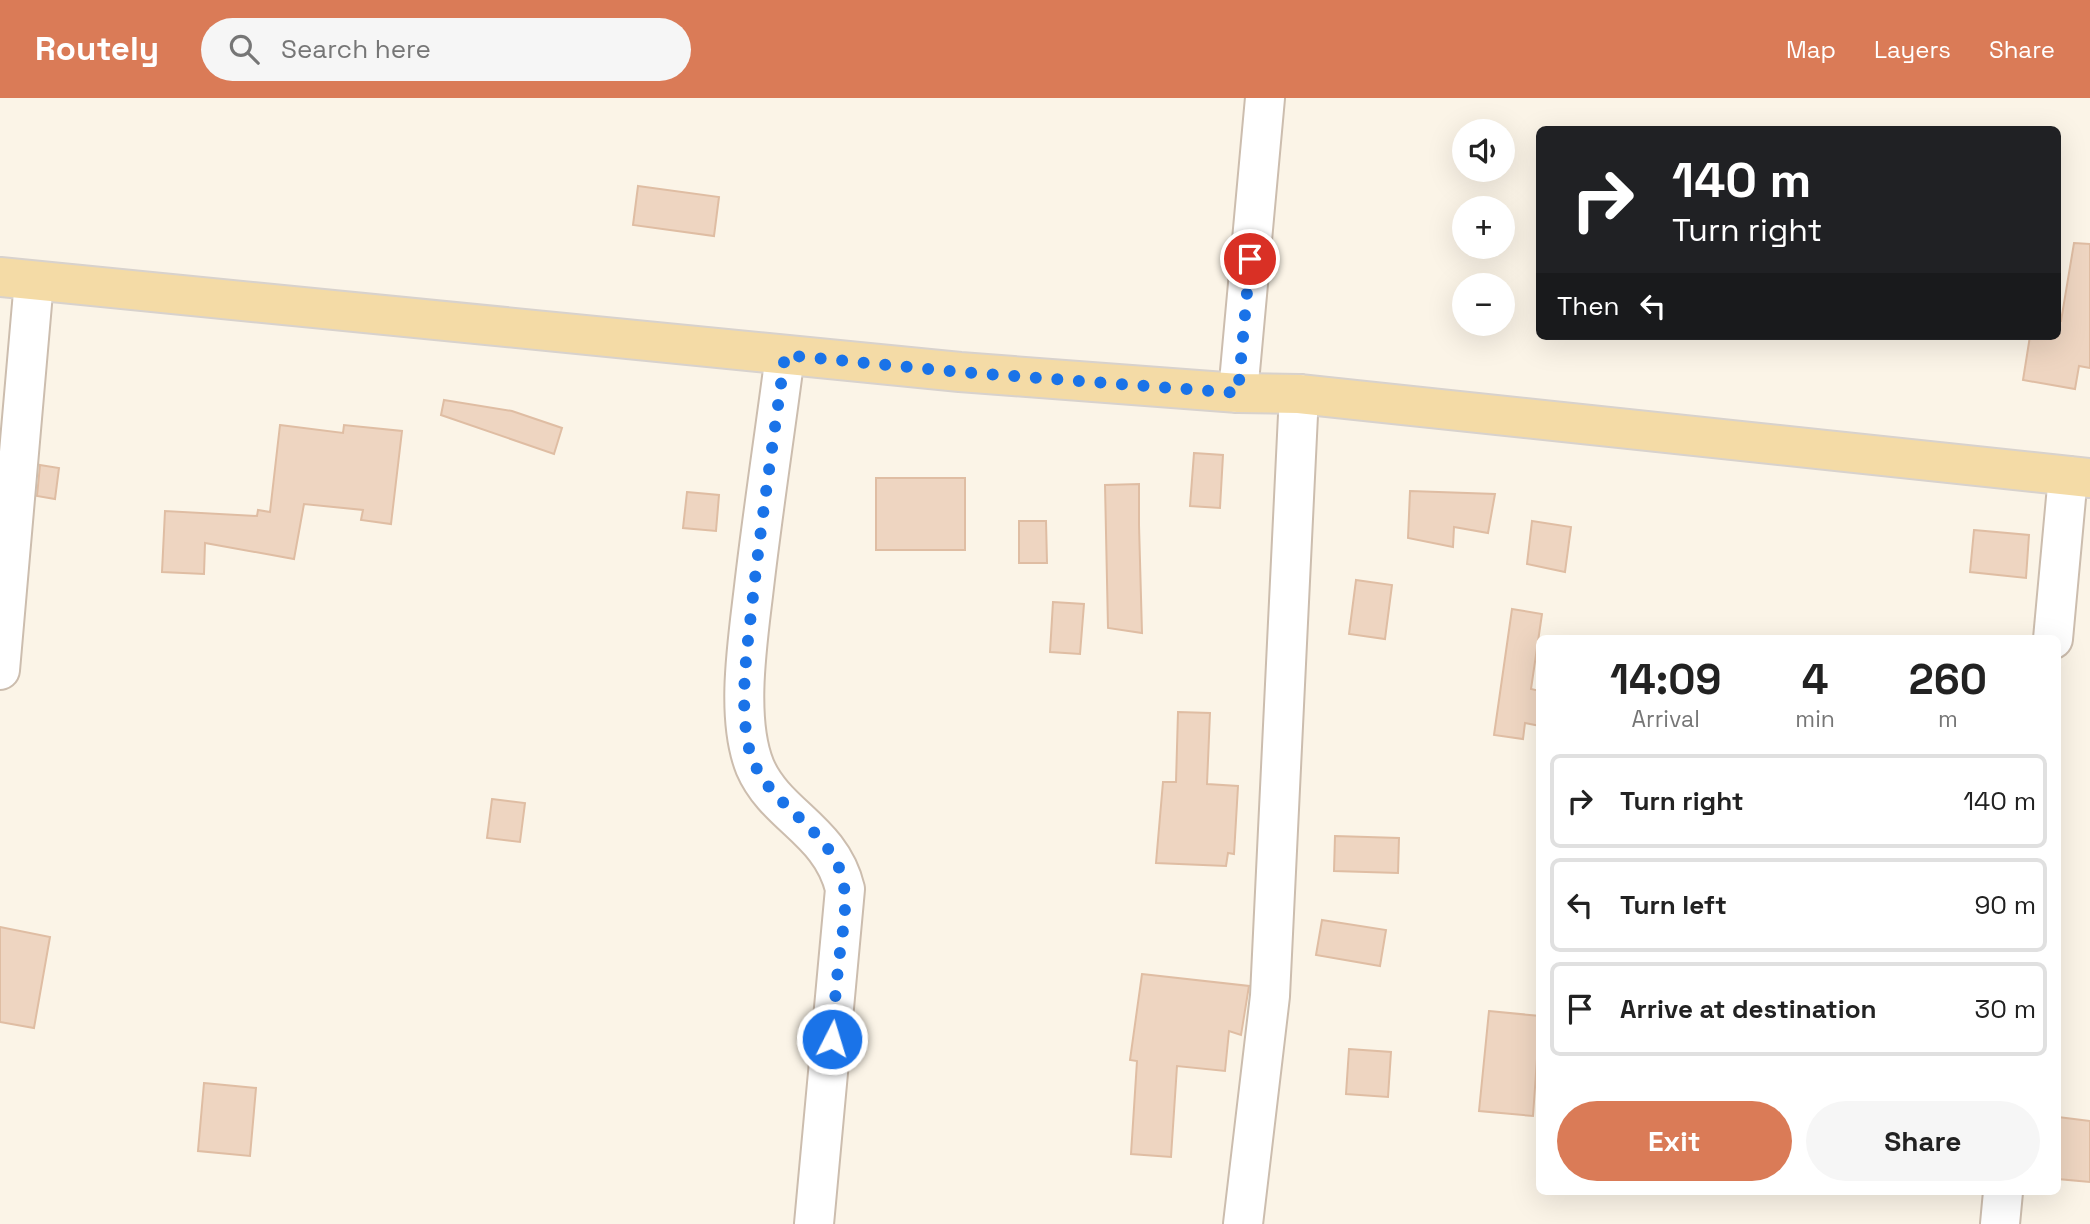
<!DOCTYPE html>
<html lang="en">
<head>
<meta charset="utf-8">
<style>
  body { margin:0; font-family:"Space Grotesk",sans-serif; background:#f6f6f6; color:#222; height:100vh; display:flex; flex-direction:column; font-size:26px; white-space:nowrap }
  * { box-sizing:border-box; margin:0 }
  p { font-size:23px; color:#767676 }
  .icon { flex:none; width:38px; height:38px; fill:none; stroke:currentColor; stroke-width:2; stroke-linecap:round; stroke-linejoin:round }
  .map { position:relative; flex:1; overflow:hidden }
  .details { position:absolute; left:1536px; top:537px; width:525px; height:560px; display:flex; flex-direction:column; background:#fff; border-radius:10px; box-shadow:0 7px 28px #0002 }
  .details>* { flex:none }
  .banner { position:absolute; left:1536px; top:28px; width:525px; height:214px; border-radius:10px; box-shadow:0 7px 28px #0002; background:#202124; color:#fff; overflow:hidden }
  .fabs { position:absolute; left:1452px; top:21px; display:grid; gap:14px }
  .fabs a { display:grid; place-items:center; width:63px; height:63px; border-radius:50%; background:#fff; box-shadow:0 7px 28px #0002; font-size:35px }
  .pin { position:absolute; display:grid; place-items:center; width:60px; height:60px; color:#fff; margin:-30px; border:4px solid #fff; border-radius:50%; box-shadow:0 2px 7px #0007 }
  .me { position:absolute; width:77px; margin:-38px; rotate:5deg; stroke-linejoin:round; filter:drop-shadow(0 0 5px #0008) }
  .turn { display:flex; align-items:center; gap:24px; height:147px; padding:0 21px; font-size:32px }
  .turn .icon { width:91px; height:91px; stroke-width:2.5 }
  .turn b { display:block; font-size:49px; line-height:60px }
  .then { display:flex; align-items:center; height:66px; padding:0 21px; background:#0003; gap:14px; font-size:26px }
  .eta { display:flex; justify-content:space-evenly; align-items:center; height:119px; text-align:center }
  .eta b { font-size:42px; font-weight:700; line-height:49px }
  .action { display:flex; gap:14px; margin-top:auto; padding:14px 21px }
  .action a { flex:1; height:80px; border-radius:42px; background:#da7b57; color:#fff; font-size:28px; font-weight:700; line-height:80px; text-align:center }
  .action a+a { background:#f6f6f6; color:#222 }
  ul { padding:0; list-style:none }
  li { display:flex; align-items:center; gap:21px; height:94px; margin:0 14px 10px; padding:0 7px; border:4px solid #e0e0e0; border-radius:10px }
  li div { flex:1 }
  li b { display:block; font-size:26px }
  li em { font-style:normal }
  header { display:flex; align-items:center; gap:42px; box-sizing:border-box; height:98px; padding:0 35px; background:#da7b57; color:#fff }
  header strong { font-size:33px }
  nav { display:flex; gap:38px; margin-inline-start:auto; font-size:24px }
  .search { width:490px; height:63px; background:#f6f6f6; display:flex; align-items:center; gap:18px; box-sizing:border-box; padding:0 24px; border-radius:38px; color:#767676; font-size:26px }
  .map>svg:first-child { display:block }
  .building { fill:#eed5c1; stroke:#dfbda3; stroke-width:2 }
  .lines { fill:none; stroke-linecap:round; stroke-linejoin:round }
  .minor-casing { stroke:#ccbdae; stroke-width:42 }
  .major-casing { stroke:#d8d2cd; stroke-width:42 }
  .minor { stroke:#fff; stroke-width:38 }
  .major { stroke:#f4dba6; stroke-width:38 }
  .route { stroke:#1a73e8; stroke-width:12; stroke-dasharray:0 21.6 }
</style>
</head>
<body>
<header>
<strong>Routely</strong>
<div class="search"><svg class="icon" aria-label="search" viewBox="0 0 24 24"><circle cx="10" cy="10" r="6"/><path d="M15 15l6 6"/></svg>Search here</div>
<nav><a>Map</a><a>Layers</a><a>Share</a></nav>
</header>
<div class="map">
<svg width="2090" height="1126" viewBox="0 0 2090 1126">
  <rect width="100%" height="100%" fill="#fbf4e7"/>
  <g class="building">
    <polygon points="638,88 719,99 714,138 633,127"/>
    <polygon points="2074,145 2090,146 2090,270 2079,268 2075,291 2023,282 2030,238 2058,238 2058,223 2061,223"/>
    <polygon points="444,302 512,313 562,330 554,356 441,317"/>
    <polygon points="280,327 343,335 344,327 402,333 391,426 361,422 363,412 304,406 294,461 205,445 204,476 162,474 165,413 257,418 258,412 270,414"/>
    <polygon points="1194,355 1223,357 1220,410 1190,408"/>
    <polygon points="40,367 59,370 55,401 37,398"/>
    <rect x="876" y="380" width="89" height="72"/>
    <polygon points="1139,386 1139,427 1142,535 1108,530 1105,387"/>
    <polygon points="1410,393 1495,396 1488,435 1454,429 1453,449 1408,440"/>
    <polygon points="687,394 719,397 716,433 683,430"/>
    <polygon points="1019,423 1046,423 1047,465 1019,465"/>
    <polygon points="1532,423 1571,429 1565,474 1527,466"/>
    <polygon points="1974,432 2029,437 2026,480 1970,474"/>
    <polygon points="1356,482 1392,487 1385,541 1349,536"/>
    <polygon points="1053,504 1084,506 1080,556 1050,554"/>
    <polygon points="1512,511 1542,516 1531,591 1540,593 1540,628 1525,625 1523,641 1494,637"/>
    <polygon points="1178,614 1210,615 1207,686 1238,688 1234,756 1228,755 1226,768 1156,765 1163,684 1176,684"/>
    <polygon points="492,701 525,705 520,744 487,740"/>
    <polygon points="1335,738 1399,740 1398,775 1334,773"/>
    <polygon points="1322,822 1386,832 1380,868 1316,857"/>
    <polygon points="0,829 50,839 34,930 0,924"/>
    <polygon points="1142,876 1249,888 1241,937 1229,933 1225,973 1177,968 1171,1059 1131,1056 1137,963 1130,962"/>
    <polygon points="1489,913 1540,918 1533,1018 1479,1013"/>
    <polygon points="1349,951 1391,954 1388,999 1346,996"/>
    <polygon points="204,985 256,990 250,1058 198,1053"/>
    <polygon points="2058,1019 2090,1023 2090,1084 2058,1081"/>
  </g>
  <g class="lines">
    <g class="minor-casing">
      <g id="minor">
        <path d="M785 257C775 334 763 412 754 489 748 541 735 620 755 669 776 718 831 732 845 791L814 1126"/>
        <polyline points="1238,295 1265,0"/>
        <polyline points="2053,541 2068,378"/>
        <polyline points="0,572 34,183"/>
        <polyline points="1243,1126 1270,898 1299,296"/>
        <polyline points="2000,1126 2003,1094"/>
      </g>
    </g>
    <g class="major-casing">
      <polyline id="major" points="0,179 960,274 1238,295 1299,296 2090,380"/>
    </g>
    <use href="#minor" class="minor"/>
    <use href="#major" class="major"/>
  </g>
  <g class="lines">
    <path class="route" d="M832 941C834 914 836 888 839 862 843 827 853 790 833 758 808 718 758 697 748 646 739 598 748 546 753 498 762 418 774 337 785 257L960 274 1238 295 1250 161"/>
  </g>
</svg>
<div class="fabs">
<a><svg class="icon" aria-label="sound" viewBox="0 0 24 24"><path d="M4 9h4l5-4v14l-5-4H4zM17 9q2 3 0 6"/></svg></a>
<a>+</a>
<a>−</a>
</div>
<div class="pin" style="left:1250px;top:161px;background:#d93025"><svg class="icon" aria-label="arrive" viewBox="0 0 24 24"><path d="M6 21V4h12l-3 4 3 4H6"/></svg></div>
<svg class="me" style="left:832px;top:941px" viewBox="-20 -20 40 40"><circle r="17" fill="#1a73e8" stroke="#fff" stroke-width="3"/><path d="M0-11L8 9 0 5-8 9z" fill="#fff"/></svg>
<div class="banner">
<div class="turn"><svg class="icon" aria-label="right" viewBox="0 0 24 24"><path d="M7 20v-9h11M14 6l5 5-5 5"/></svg><div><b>140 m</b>Turn right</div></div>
<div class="then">Then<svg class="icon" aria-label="left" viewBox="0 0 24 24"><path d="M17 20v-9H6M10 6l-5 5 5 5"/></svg></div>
</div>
<section class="details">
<div class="eta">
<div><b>14:09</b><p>Arrival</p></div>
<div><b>4</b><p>min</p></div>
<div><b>260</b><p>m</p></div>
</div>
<ul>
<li><svg class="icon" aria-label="right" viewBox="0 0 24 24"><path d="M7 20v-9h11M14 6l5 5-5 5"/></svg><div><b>Turn right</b></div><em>140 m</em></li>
<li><svg class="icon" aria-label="left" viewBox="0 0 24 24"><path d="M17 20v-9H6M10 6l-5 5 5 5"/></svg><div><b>Turn left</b></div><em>90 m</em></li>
<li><svg class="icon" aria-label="arrive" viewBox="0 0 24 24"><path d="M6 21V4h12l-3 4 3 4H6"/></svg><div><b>Arrive at destination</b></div><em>30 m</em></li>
</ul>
<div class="action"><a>Exit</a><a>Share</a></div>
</section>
</div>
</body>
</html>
